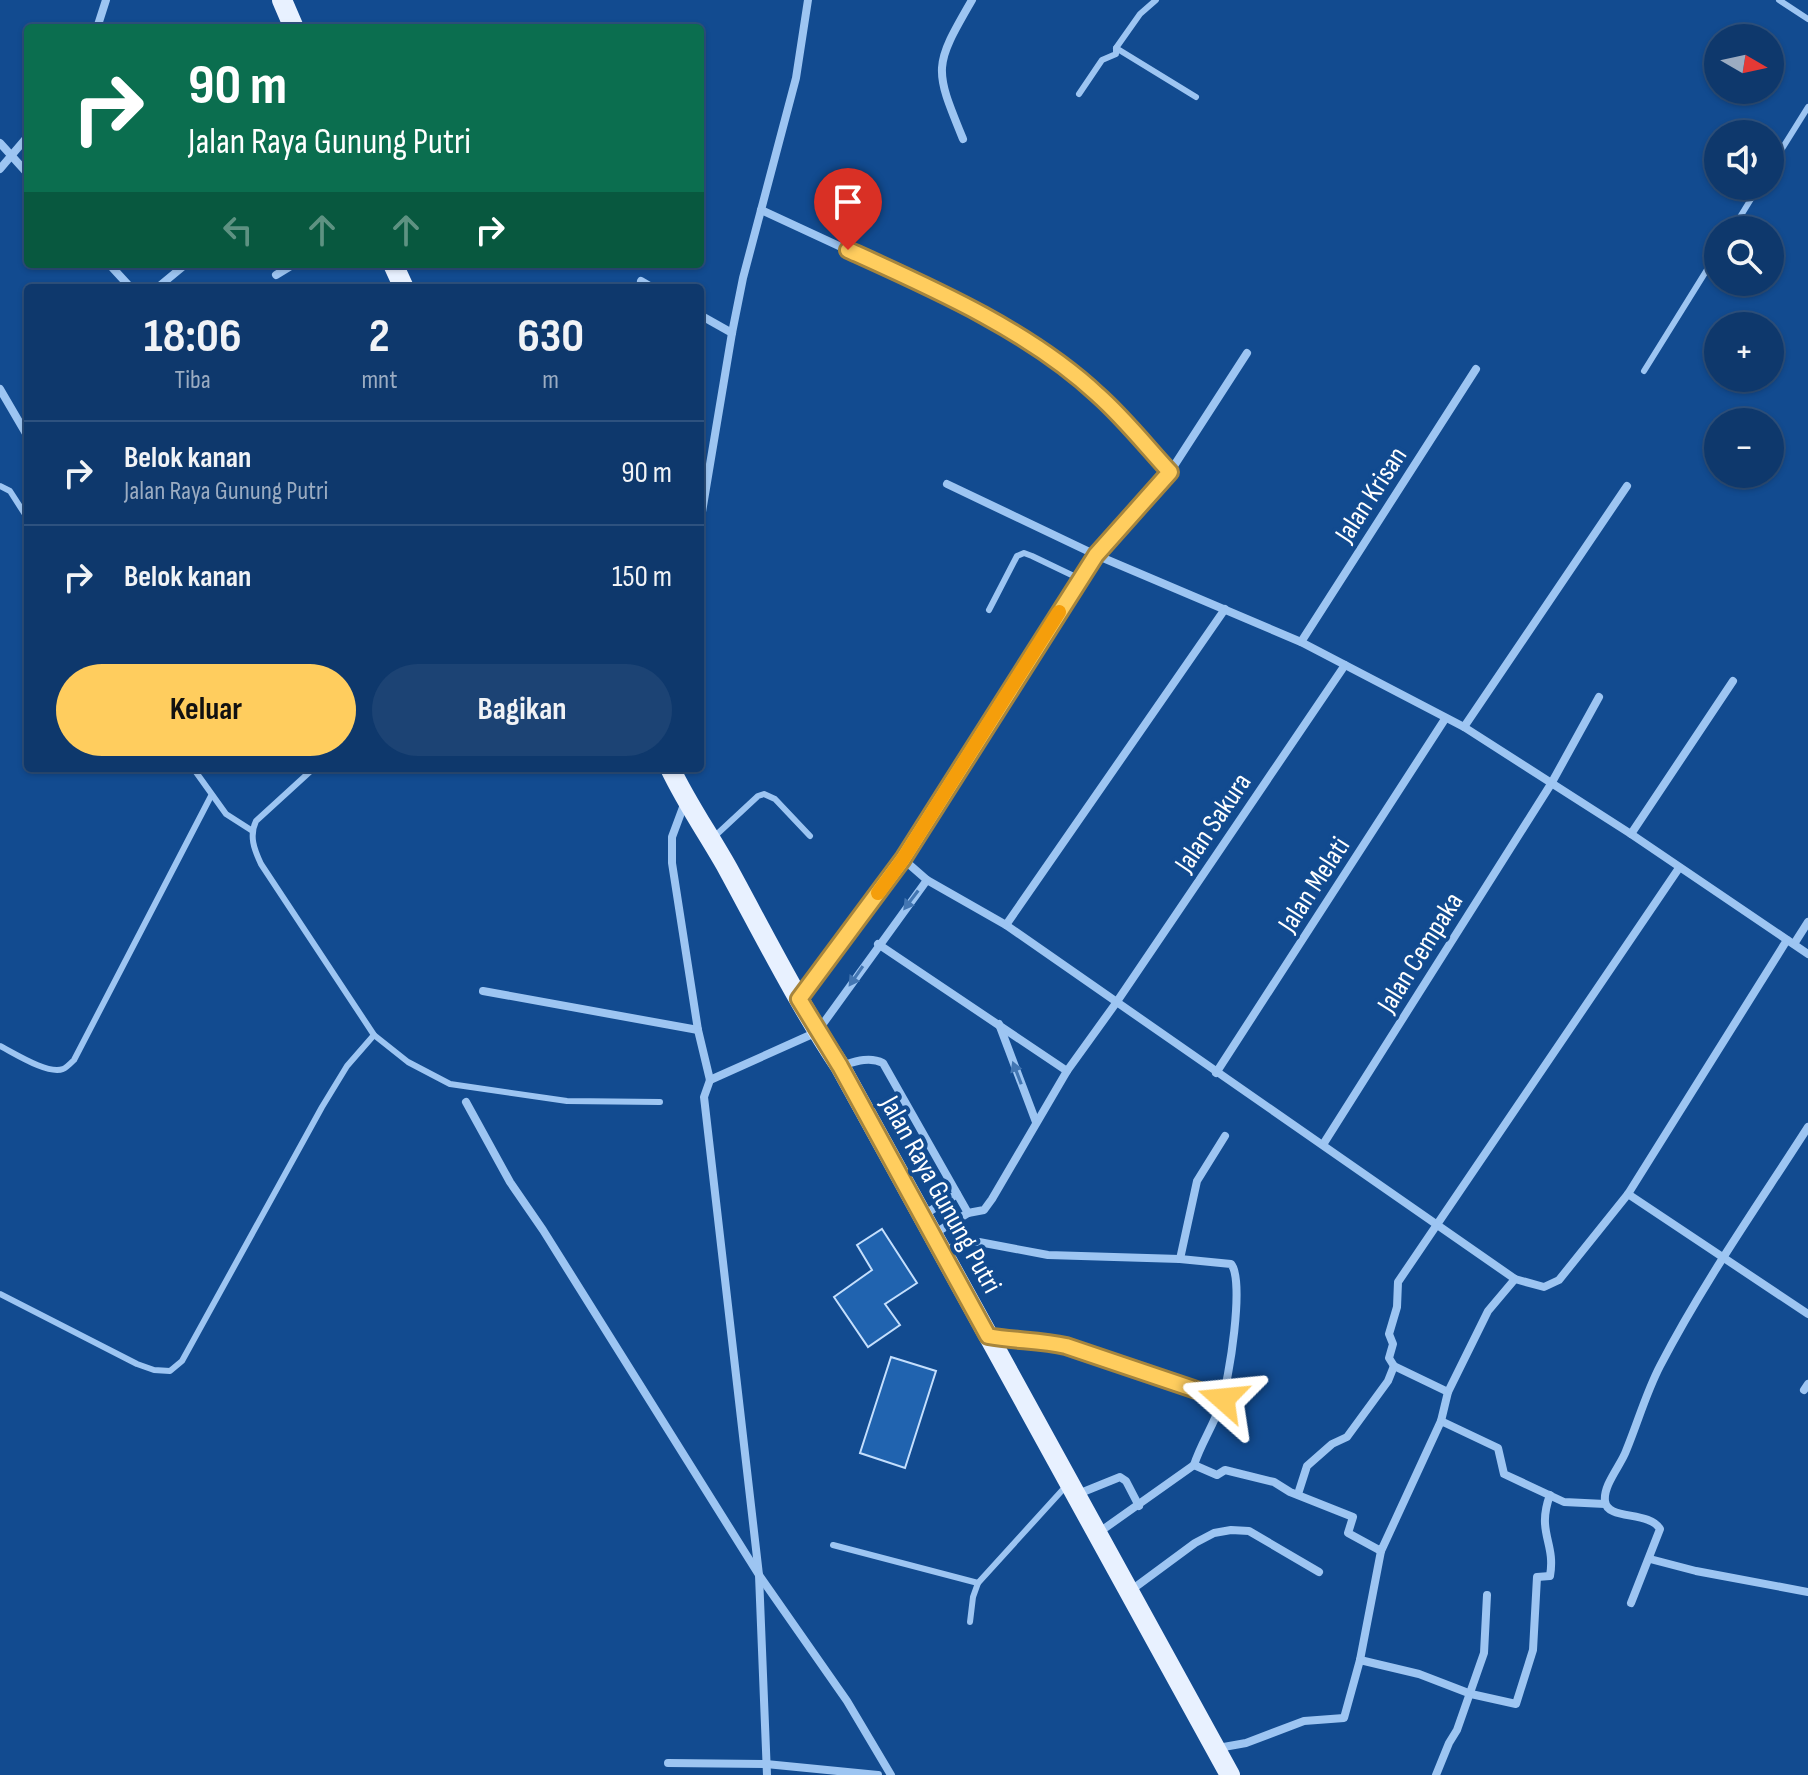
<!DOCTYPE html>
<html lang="id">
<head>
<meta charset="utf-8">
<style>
  body { margin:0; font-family:"Sofia Sans Condensed",sans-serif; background:#1c4374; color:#f1f3f6; height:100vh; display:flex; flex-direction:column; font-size:30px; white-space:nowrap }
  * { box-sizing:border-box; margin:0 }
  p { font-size:26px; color:#9bacc2 }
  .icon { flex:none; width:44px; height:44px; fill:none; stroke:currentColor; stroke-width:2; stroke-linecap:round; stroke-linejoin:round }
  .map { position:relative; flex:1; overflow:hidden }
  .side { position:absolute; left:24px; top:284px; width:680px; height:488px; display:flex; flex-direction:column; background:#0e386c; border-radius:8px; box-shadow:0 2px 6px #0004,0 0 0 2px #2e527f }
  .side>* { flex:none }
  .guide { position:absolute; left:24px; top:24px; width:680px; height:244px; border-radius:8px; box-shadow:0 2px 6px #0004,0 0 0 2px #2e527f; background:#0b6e4f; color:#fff; overflow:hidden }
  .needle { width:52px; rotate:99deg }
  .fabs { position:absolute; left:1704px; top:24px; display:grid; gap:16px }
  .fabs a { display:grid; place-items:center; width:80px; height:80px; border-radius:50%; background:#0e386c; box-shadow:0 2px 6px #0004,0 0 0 2px #2e527f; font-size:40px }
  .pin { position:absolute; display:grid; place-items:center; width:68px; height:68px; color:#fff; margin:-82px -34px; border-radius:50% 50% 50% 0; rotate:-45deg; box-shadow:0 0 8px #0007 }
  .pin .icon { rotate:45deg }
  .me { position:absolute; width:88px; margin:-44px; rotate:288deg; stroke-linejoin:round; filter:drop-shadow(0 0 6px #0008) }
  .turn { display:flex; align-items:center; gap:28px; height:168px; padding:0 32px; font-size:36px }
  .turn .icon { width:104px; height:104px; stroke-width:2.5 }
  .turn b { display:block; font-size:56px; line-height:68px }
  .lanes { display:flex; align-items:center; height:76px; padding:0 32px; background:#0003; justify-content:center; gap:40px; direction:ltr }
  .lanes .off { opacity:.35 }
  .eta { display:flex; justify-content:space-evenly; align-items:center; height:136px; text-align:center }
  .eta b { font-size:48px; font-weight:700; line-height:56px }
  .button { display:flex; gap:16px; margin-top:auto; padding:16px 32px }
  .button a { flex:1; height:92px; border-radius:48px; background:#ffcd5e; color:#111; font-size:32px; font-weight:700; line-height:92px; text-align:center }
  .button a+a { background:#1c4374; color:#f1f3f6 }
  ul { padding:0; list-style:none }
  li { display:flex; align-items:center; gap:24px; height:104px; padding:0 32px; border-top:2px solid #2e527f }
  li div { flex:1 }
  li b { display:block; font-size:30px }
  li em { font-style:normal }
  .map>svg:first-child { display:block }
  .building { fill:#2063af; stroke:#c4dffd; stroke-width:2 }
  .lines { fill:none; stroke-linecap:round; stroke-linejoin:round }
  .service { stroke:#9dc5f2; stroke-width:6 }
  .minor { stroke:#9dc5f2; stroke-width:8 }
  .primary { stroke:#e8f1ff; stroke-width:20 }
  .oneway { fill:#4376b2 }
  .route-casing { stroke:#a6853d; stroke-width:20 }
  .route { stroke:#ffcd5e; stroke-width:14 }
  .slow { stroke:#f59e0b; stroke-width:14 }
  .labels { text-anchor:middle; stroke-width:8; stroke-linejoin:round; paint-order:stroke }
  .street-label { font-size:28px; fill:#fff; stroke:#124b90 }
</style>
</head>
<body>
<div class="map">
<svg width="1808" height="1775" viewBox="0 0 1808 1775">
  <rect width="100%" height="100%" fill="#124b90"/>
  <g class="building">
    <polygon points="882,1229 917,1283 885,1304 900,1325 868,1347 834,1297 872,1270 857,1245"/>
    <polygon points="891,1357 936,1371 905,1468 860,1453"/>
  </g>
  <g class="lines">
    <g class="service">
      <polyline points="1779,0 1808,19"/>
      <polyline points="1116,48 1196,97"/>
      <polyline points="1079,94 1102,60 1116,54 1116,48 1140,14 1156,0"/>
      <polyline points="1770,168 1808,107"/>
      <polyline points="1732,230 1759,186"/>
      <polyline points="1644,371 1718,252"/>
      <polyline points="0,486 10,491 28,519"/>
      <polyline points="989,610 1017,556 1024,553 1032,556 1080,579"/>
      <polyline points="193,768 226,814 251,830"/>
      <path d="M314 768 256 821C249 836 254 849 261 864L374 1035 408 1062 450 1084 567 1101 660 1102"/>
      <polyline points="715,836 758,796 764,794 775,799 810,836"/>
      <path d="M0 1046C14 1053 48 1075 63 1069 66 1068 72 1062 74 1060L211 796"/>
      <polyline points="0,1294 137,1364 154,1370 170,1371 182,1361 322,1107 347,1066 374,1035"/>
      <polyline points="833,1545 978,1583"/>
      <polyline points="970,1622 973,1597 978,1583 1067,1485"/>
    </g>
    <g class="minor">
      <polyline points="97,28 106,0"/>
      <path d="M963 139C934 68 933 67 972 0"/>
      <polyline points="0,143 28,174"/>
      <polyline points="0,169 28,136"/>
      <polyline points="761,210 906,277 1051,356 1099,395 1170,472"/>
      <polyline points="109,264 131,288"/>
      <polyline points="276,275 294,264"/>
      <polyline points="641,281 653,288"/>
      <polyline points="157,288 186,264"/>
      <polyline points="700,315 732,333"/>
      <polyline points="0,389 28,437"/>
      <polyline points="947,484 1096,555 1301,642 1464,727 1631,834 1808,954"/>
      <polyline points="700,524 732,333 743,278 796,78 808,0"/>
      <polyline points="1301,642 1476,369"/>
      <polyline points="1464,727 1627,486"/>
      <polyline points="685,802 672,837 672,863 698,1030 710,1080 704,1097 759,1575 767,1775"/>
      <polyline points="1631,834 1733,681"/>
      <polyline points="903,859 927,880 1006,925 1515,1279 1544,1287 1559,1280 1628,1194 1787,940"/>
      <polyline points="1006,925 1225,609"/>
      <polyline points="878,944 1067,1071"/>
      <polyline points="1794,944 1808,922"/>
      <polyline points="483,991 698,1030"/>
      <polyline points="799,998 903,859 1096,555 1170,472 1247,353"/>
      <polyline points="999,1024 1036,1122"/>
      <path d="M841 1066C854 1062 869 1056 883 1063L968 1213 984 1210 992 1199 1067 1071 1116 1003 1345 665"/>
      <polyline points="1216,1073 1445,719"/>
      <polyline points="710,1080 817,1032 927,880"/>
      <polyline points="466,1102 510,1182 543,1230 759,1575 847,1701 891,1775"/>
      <polyline points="1324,1143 1551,784 1599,697"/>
      <polyline points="1628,1194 1808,1314"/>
      <polyline points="922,1216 957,1194"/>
      <polyline points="932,1235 968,1213"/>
      <path d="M944 1251 965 1242H979L1048 1255 1180 1259 1231 1264C1245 1280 1229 1381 1221 1403 1214 1425 1201 1443 1194 1465L1217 1475 1225 1470 1274 1482 1290 1492 1353 1517 1348 1533 1381 1551 1441 1421 1498 1448 1504 1474 1564 1502 1605 1504"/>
      <polyline points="1180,1259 1197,1181 1225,1136"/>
      <path d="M994 1337C1018 1342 1042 1341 1066 1346L1223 1399"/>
      <polyline points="1394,1366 1389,1358 1393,1344 1389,1334 1397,1307 1398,1282 1679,868"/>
      <polyline points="1804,1390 1808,1384"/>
      <polyline points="1441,1421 1448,1392 1488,1311 1515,1279"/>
      <polyline points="1078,1494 1120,1477 1126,1481 1139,1506"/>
      <polyline points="1298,1494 1307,1466 1332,1444 1347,1437 1388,1381 1394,1366 1448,1392"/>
      <polyline points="1098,1533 1194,1465"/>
      <polyline points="1650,1559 1696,1571 1808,1592"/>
      <polyline points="1130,1591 1195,1543 1214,1533 1231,1530 1249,1531 1319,1572"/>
      <path d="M1631 1603 1660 1529C1649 1510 1607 1521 1605 1501 1603 1485 1621 1465 1626 1451 1638 1422 1646 1393 1660 1366 1703 1283 1758 1205 1808 1127"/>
      <path d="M1360 1660 1419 1674 1471 1694 1516 1704 1533 1650 1537 1577 1550 1576C1556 1542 1536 1533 1550 1495"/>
      <polyline points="1218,1748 1246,1743 1304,1721 1344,1718 1360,1660 1381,1551"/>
      <polyline points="668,1763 766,1764 878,1775"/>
      <polyline points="1436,1775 1449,1743 1457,1730 1484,1653 1487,1595"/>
    </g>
    <g class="primary">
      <polyline points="282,0 294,28"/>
      <polyline points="393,264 404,288"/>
      <path d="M670 768C687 804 709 835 728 869 764 935 798 1003 840 1066L1230 1775"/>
    </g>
  </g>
  <defs><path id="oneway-solid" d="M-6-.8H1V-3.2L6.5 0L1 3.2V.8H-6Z" transform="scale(2)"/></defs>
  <g class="oneway">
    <use href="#oneway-solid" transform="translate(911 900) rotate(127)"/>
    <use href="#oneway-solid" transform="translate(856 976) rotate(125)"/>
    <use href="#oneway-solid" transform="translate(1017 1073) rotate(-111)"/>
  </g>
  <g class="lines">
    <g class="route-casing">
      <path id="route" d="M848 250C932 288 1030 331 1098 395 1124 418 1146 446 1170 472L1096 555 903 859 799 999 840 1066 988 1336C1014 1341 1040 1340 1066 1346L1223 1399"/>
    </g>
    <use href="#route" class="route"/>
    <polyline class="slow" points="878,893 903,859 1059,612"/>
  </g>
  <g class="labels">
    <g class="street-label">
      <text transform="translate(1370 494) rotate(-57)" y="10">Jalan Krisan</text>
      <text transform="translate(1212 822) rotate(-56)" y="10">Jalan Sakura</text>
      <text transform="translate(1313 884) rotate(-57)" y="10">Jalan Melati</text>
      <text transform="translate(1419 952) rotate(-58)" y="10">Jalan Cempaka</text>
      <text transform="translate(942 1194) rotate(61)" y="10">Jalan Raya Gunung Putri</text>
    </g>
  </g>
</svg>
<div class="fabs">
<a><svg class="needle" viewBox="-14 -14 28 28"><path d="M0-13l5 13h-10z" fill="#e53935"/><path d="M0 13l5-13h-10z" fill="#9bacc2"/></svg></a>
<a><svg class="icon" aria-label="sound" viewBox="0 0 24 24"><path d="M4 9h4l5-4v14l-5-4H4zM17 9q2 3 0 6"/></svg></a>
<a><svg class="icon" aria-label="search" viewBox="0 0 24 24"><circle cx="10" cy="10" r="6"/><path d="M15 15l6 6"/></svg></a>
<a>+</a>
<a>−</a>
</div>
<div class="pin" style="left:848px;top:250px;background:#d93025"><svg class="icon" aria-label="arrive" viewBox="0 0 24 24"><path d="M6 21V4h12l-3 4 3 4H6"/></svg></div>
<svg class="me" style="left:1223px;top:1399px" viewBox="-20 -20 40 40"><path d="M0-17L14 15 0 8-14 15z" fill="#ffcd5e" stroke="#fff" stroke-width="4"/></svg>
<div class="guide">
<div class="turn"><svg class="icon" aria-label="right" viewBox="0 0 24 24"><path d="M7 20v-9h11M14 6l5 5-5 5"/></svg><div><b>90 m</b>Jalan Raya Gunung Putri</div></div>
<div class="lanes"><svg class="icon off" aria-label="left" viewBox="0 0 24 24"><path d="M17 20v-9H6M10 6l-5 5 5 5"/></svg><svg class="icon off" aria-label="ahead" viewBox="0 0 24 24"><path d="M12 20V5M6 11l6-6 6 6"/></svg><svg class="icon off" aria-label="ahead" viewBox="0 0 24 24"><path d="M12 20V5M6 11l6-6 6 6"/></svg><svg class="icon" aria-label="right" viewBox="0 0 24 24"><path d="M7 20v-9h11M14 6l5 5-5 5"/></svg></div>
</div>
<section class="side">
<div class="eta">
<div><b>18:06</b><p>Tiba</p></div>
<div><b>2</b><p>mnt</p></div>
<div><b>630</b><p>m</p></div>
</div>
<ul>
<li><svg class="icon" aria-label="right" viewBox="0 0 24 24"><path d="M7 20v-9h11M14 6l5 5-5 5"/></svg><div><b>Belok kanan</b><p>Jalan Raya Gunung Putri</p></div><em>90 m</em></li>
<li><svg class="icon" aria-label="right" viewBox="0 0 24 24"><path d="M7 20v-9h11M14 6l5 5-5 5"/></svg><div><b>Belok kanan</b></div><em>150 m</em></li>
</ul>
<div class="button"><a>Keluar</a><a>Bagikan</a></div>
</section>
</div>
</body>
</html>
